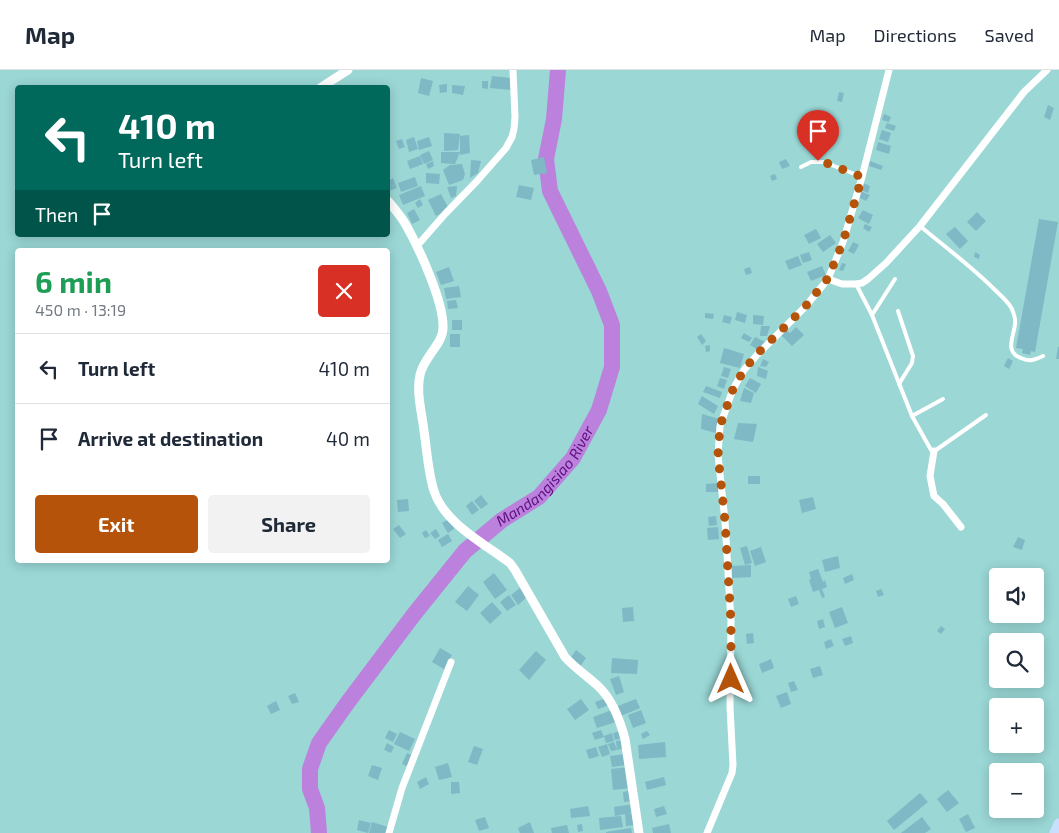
<!DOCTYPE html>
<html lang="en">
<head>
<meta charset="utf-8">
<style>
  body { margin:0; font-family:"Exo 2",sans-serif; background:#f2f2f3; color:#1f2937; height:100vh; display:flex; flex-direction:column; font-size:19px; white-space:nowrap }
  * { box-sizing:border-box; margin:0 }
  p { font-size:16px; color:#747a83 }
  .icon { flex:none; width:28px; height:28px; fill:none; stroke:currentColor; stroke-width:2; stroke-linecap:round; stroke-linejoin:round }
  .map { position:relative; flex:1; overflow:hidden }
  .panel { position:absolute; left:15px; top:178px; width:375px; height:315px; display:flex; flex-direction:column; background:#fff; border-radius:5px; box-shadow:0 2px 12px #0003 }
  .panel>* { flex:none }
  .banner { position:absolute; left:15px; top:15px; width:375px; height:152px; border-radius:5px; box-shadow:0 2px 12px #0003; background:#00695c; color:#fff; overflow:hidden }
  .controls { position:absolute; left:989px; top:498px; display:grid; gap:10px }
  .controls a { display:grid; place-items:center; width:55px; height:55px; border-radius:5px; background:#fff; box-shadow:0 2px 12px #0003; font-size:25px }
  .pin { position:absolute; display:grid; place-items:center; width:42px; height:42px; color:#fff; margin:-51px -21px; border-radius:50% 50% 50% 0; rotate:-45deg; box-shadow:0 0 5px #0007 }
  .pin .icon { rotate:45deg }
  .me { position:absolute; width:55px; margin:-28px; rotate:0deg; stroke-linejoin:round; filter:drop-shadow(0 0 4px #0008) }
  .turn { display:flex; align-items:center; gap:18px; height:105px; padding:0 20px; font-size:22px }
  .turn .icon { width:65px; height:65px; stroke-width:2.5 }
  .turn b { display:block; font-size:35px; line-height:42px }
  .then { display:flex; align-items:center; height:48px; padding:0 20px; background:#0003; gap:10px; font-size:19px }
  .round { display:grid; place-items:center; flex:none; width:52px; height:52px; border-radius:5px; background:#f2f2f3 }
  .headline { display:flex; align-items:center; justify-content:space-between; height:85px; padding:0 20px }
  h1 { font-size:30px; font-weight:700; line-height:38px; color:#1e9e55 }
  .button { display:flex; gap:10px; margin-top:auto; padding:10px 20px }
  .button a { flex:1; height:58px; border-radius:5px; background:#b45309; color:#fff; font-size:20px; font-weight:700; line-height:58px; text-align:center }
  .button a+a { background:#f2f2f3; color:#1f2937 }
  ul { padding:0; list-style:none }
  li { display:flex; align-items:center; gap:15px; height:70px; padding:0 20px; border-top:1px solid #e0e1e3 }
  li div { flex:1 }
  li b { display:block; font-size:19px }
  li em { font-style:normal }
  header { display:flex; align-items:center; gap:30px; box-sizing:border-box; height:70px; padding:0 25px; background:#fff; border-bottom:1px solid #e0e1e3 }
  header strong { font-size:24px }
  nav { display:flex; gap:28px; margin-inline-start:auto; font-size:18px }
  .map>svg:first-child { display:block }
  .lines { fill:none; stroke-linecap:round; stroke-linejoin:round }
  .river { stroke:#bb81dc; stroke-width:16 }
  .building { fill:#7fb9c5 }
  .service { stroke:#fff; stroke-width:4 }
  .minor { stroke:#fff; stroke-width:7 }
  .tertiary { stroke:#fff; stroke-width:9 }
  .trunk { stroke:#c8e0fe; stroke-width:11 }
  .route { stroke:#b45309; stroke-width:9; stroke-dasharray:0 16.2 }
  .labels { text-anchor:middle; stroke-width:4; stroke-linejoin:round; paint-order:stroke }
  .water-label { font-size:15px; font-style:italic; fill:#5e0e80; stroke:#9ad7d5 }
</style>
</head>
<body>
<header>
<strong>Map</strong>
<nav><a>Map</a><a>Directions</a><a>Saved</a></nav>
</header>
<div class="map">
<svg width="1059" height="763" viewBox="0 0 1059 763">
  <rect width="100%" height="100%" fill="#9ad7d5"/>
  <g class="lines">
    <path class="river" id="s1" d="M319 763 317 738 310 719V699L319 673 348 632 415 543 465 481 502 450 539 427 573 388 599 340 612 297V255L599 221 550 121 546 89 554 49 558 0"/>
  </g>
  <g class="building">
    <polygon points="492,6 511,8 510,20 490,18"/>
    <polygon points="421,8 433,11 429,26 418,23"/>
    <polygon points="482,11 488,11 488,19 482,18"/>
    <polygon points="447,14 447,22 440,23 439,15"/>
    <polygon points="452,15 465,16 463,25 452,23"/>
    <polygon points="839,22 844,23 842,32 837,31"/>
    <polygon points="1048,35 1054,38 1050,50 1044,47"/>
    <polygon points="884,44 891,47 889,52 882,50"/>
    <polygon points="887,53 896,56 894,61 885,58"/>
    <polygon points="882,60 891,63 888,72 879,69"/>
    <polygon points="444,63 460,64 458,80 444,81"/>
    <polygon points="469,65 470,83 460,85 460,66"/>
    <polygon points="414,67 418,79 409,82 406,70"/>
    <polygon points="429,67 432,76 419,80 417,71"/>
    <polygon points="402,69 405,77 399,79 396,71"/>
    <polygon points="878,72 891,76 889,84 876,80"/>
    <polygon points="429,81 433,90 424,94 420,85"/>
    <polygon points="441,82 460,82 455,94 441,93"/>
    <polygon points="420,86 423,94 410,99 407,91"/>
    <polygon points="544,87 547,103 534,105 531,90"/>
    <polygon points="786,89 790,96 782,99 779,92"/>
    <polygon points="471,90 481,91 478,103 470,108"/>
    <polygon points="433,91 434,96 428,99 426,94"/>
    <polygon points="870,91 883,96 881,100 869,96"/>
    <polygon points="462,94 465,104 463,110 449,115 443,100 450,95"/>
    <polygon points="426,103 440,104 439,114 426,113"/>
    <polygon points="775,104 777,109 772,111 770,106"/>
    <polygon points="415,107 418,116 401,122 398,113"/>
    <polygon points="393,108 397,118 389,121 388,117 388,111"/>
    <polygon points="863,113 870,116 868,123 861,120"/>
    <polygon points="519,115 534,118 531,130 516,127"/>
    <polygon points="421,116 425,126 403,135 399,125"/>
    <polygon points="457,116 456,126 451,128 447,117"/>
    <polygon points="860,121 870,125 866,131 858,127"/>
    <polygon points="441,124 449,139 436,146 428,130"/>
    <polygon points="420,129 423,135 418,138 415,133"/>
    <polygon points="414,139 420,150 412,154 407,143"/>
    <polygon points="863,140 873,145 869,154 858,148"/>
    <polygon points="977,142 986,151 976,161 967,152"/>
    <polygon points="1039,149 1058,152 1035,282 1031,281 1030,285 1022,283 1023,279 1016,278"/>
    <polygon points="865,154 872,157 869,162 863,158"/>
    <polygon points="955,157 968,171 960,179 946,164"/>
    <polygon points="816,159 821,168 809,174 804,165"/>
    <polygon points="830,165 836,173 823,182 817,174"/>
    <polygon points="853,172 859,175 854,184 848,181"/>
    <polygon points="809,182 812,190 803,193 800,185"/>
    <polygon points="975,182 980,185 979,189 974,187"/>
    <polygon points="798,186 802,195 789,200 785,191"/>
    <polygon points="842,193 846,194 843,201 839,200"/>
    <polygon points="822,196 826,205 811,211 807,202"/>
    <polygon points="449,197 454,211 441,215 436,202"/>
    <polygon points="750,197 752,203 746,205 744,199"/>
    <polygon points="459,216 461,227 446,229 444,218"/>
    <polygon points="456,230 458,238 448,239 447,231"/>
    <polygon points="737,242 747,245 745,253 735,250"/>
    <polygon points="705,243 714,244 713,249 705,248"/>
    <polygon points="724,245 732,247 730,254 722,252"/>
    <polygon points="753,245 764,246 763,255 753,254"/>
    <rect x="452" y="250" width="10" height="10"/>
    <polygon points="761,256 770,256 767,266 760,266"/>
    <polygon points="796,257 804,265 792,276 781,265 786,260 790,263"/>
    <polygon points="744,263 752,268 749,272 741,268"/>
    <rect x="450" y="264" width="10" height="13"/>
    <polygon points="701,264 706,271 702,275 697,267"/>
    <polygon points="755,267 765,272 758,280 750,275"/>
    <polygon points="710,275 710,281 706,282 705,276"/>
    <polygon points="1058,277 1059,277 1059,289 1056,289"/>
    <polygon points="724,278 744,284 740,298 720,293"/>
    <polygon points="1008,288 1013,291 1009,299 1004,296"/>
    <polygon points="763,289 769,292 766,297 760,296"/>
    <polygon points="724,297 731,299 728,308 721,306"/>
    <polygon points="758,297 768,301 766,309 757,306"/>
    <polygon points="720,308 727,310 724,319 717,316"/>
    <polygon points="750,308 761,314 756,323 745,316"/>
    <polygon points="706,316 722,322 720,328 703,322"/>
    <polygon points="744,318 754,323 751,333 740,331"/>
    <polygon points="702,326 718,336 714,344 698,334"/>
    <polygon points="702,344 719,349 716,363 701,359"/>
    <polygon points="738,353 757,354 753,372 734,369"/>
    <rect x="748" y="406" width="12" height="8"/>
    <polygon points="720,413 720,422 706,422 706,414"/>
    <polygon points="481,425 488,434 481,439 474,431"/>
    <polygon points="813,427 816,439 802,443 799,430"/>
    <polygon points="408,429 409,441 398,442 397,430"/>
    <polygon points="472,431 479,440 472,445 466,436"/>
    <polygon points="716,446 717,455 709,456 708,447"/>
    <polygon points="449,449 455,458 448,463 442,453"/>
    <polygon points="399,455 406,464 400,468 393,459"/>
    <polygon points="718,457 719,469 708,470 707,458"/>
    <polygon points="436,459 440,466 435,469 430,463"/>
    <polygon points="426,460 430,466 425,468 422,463"/>
    <polygon points="448,464 452,471 442,477 438,470"/>
    <polygon points="1018,467 1025,470 1022,480 1013,477"/>
    <polygon points="747,476 752,493 745,495 740,478"/>
    <polygon points="761,477 766,492 755,496 750,481"/>
    <polygon points="838,486 840,498 825,502 822,490"/>
    <polygon points="751,495 751,507 732,508 732,496"/>
    <polygon points="818,499 823,512 825,510 827,517 822,519 825,527 822,528 819,520 813,522 809,510 811,509 809,502"/>
    <polygon points="494,503 507,520 495,529 483,512"/>
    <polygon points="852,504 854,510 845,514 843,508"/>
    <polygon points="468,516 479,525 467,541 455,532"/>
    <polygon points="520,518 527,527 518,535 511,525"/>
    <polygon points="881,519 884,525 878,527 876,521"/>
    <polygon points="509,525 516,535 507,541 500,532"/>
    <polygon points="796,526 799,534 791,537 788,529"/>
    <polygon points="492,532 502,543 490,554 480,543"/>
    <polygon points="633,537 634,551 623,552 622,538"/>
    <polygon points="842,537 848,553 835,558 829,542"/>
    <polygon points="823,549 825,557 819,559 817,551"/>
    <polygon points="941,556 945,559 941,564 937,561"/>
    <polygon points="753,563 754,573 747,574 746,564"/>
    <polygon points="851,566 853,573 845,576 842,569"/>
    <polygon points="831,569 834,576 826,579 824,572"/>
    <polygon points="440,578 452,585 444,599 432,592"/>
    <polygon points="576,580 586,588 579,598 569,590"/>
    <polygon points="536,581 546,590 529,610 519,600"/>
    <polygon points="612,588 638,590 637,604 611,603"/>
    <polygon points="771,589 774,598 762,603 759,594"/>
    <polygon points="820,596 823,605 813,608 810,599"/>
    <polygon points="619,606 624,622 616,625 610,609"/>
    <polygon points="794,611 798,620 791,622 788,613"/>
    <polygon points="787,622 791,634 781,638 776,626"/>
    <polygon points="295,623 299,632 292,634 288,626"/>
    <polygon points="606,628 609,635 598,639 595,632"/>
    <polygon points="581,629 589,640 575,650 567,639"/>
    <polygon points="636,629 640,638 621,646 618,636"/>
    <polygon points="276,631 280,640 271,644 267,636"/>
    <polygon points="612,640 616,652 597,658 593,647"/>
    <polygon points="641,640 646,653 633,658 628,645"/>
    <polygon points="389,660 397,664 393,672 385,668"/>
    <polygon points="601,660 604,667 595,670 592,663"/>
    <polygon points="621,661 623,668 615,670 613,663"/>
    <polygon points="647,661 650,665 643,669 641,664"/>
    <polygon points="400,662 415,669 409,681 394,674"/>
    <polygon points="612,663 614,671 606,673 604,666"/>
    <polygon points="625,670 626,678 617,680 616,671"/>
    <polygon points="614,672 617,680 611,681 608,674"/>
    <polygon points="665,672 666,687 639,689 638,675"/>
    <polygon points="387,673 394,677 391,683 384,680"/>
    <polygon points="607,674 610,684 602,687 598,677"/>
    <polygon points="474,676 483,679 477,695 468,692"/>
    <polygon points="596,677 599,686 589,689 586,680"/>
    <polygon points="407,683 414,686 409,697 402,694"/>
    <polygon points="625,684 627,695 612,697 610,686"/>
    <polygon points="448,693 452,707 439,710 435,697"/>
    <polygon points="372,695 382,698 378,710 368,706"/>
    <polygon points="628,697 631,718 613,720 611,699"/>
    <polygon points="426,707 429,714 420,719 417,712"/>
    <polygon points="664,707 666,715 647,720 645,712"/>
    <polygon points="451,712 459,712 460,723 451,724"/>
    <polygon points="632,720 633,731 624,732 623,722"/>
    <polygon points="948,720 959,733 947,742 937,729"/>
    <polygon points="920,723 928,732 894,760 887,751"/>
    <polygon points="634,734 635,743 628,744 634,744 635,755 626,756 625,744 615,746 614,737"/>
    <polygon points="588,736 590,746 571,748 570,739"/>
    <polygon points="664,736 667,744 656,747 654,739"/>
    <polygon points="968,744 975,758 966,762 959,749"/>
    <polygon points="621,746 623,757 600,760 599,748"/>
    <polygon points="485,747 489,758 479,761 475,750"/>
    <polygon points="922,747 931,759 925,763 901,763"/>
    <polygon points="359,750 371,753 368,763 357,760"/>
    <polygon points="372,752 388,757 386,763 369,763"/>
    <polygon points="530,752 534,763 520,763 518,758"/>
    <polygon points="582,754 583,761 578,762 577,755"/>
    <polygon points="669,754 671,763 653,763 652,758"/>
    <polygon points="567,755 569,763 552,763 551,758"/>
    <polygon points="631,758 632,763 606,763 606,762"/>
  </g>
  <g class="lines">
    <g class="service">
      <polyline points="801,97 811,92 824,92 862,107"/>
      <path d="M920 156C945 177 971 196 994 219 1000 225 1008 231 1012 239 1014 244 1016 249 1015 254 1014 266 1004 282 1021 288 1029 292 1035 290 1043 286"/>
      <polyline points="856,214 872,245 912,346 931,380 934,381 936,380 986,345"/>
      <polyline points="898,241 913,286 912,293 899,314"/>
      <polyline points="872,245 895,209"/>
      <polyline points="912,346 943,329"/>
    </g>
    <g class="minor">
      <polyline points="417,176 445,144 477,111 506,78 512,67 514,59 515,47 513,0"/>
      <polyline points="828,209 842,214 856,214 862,213 868,209 886,193 920,156 1024,22 1047,0"/>
      <polyline points="934,381 930,406 934,426 943,434 961,457"/>
      <polyline points="389,763 402,718 451,592"/>
      <polyline points="707,763 732,703 733,695 730,637 731,552 725,451 718,385 720,356 733,319 744,300 757,285 805,237 828,209 843,172 862,107 889,0"/>
    </g>
    <g class="tertiary">
      <polyline points="320,18 348,0"/>
      <path d="M388 131C394 138 401 146 406 155 419 178 444 232 443 258 443 274 423 288 420 305 416 323 422 343 424 361 427 381 428 402 434 421 444 453 485 474 510 493L515 500 565 587C575 598 587 606 598 616 612 629 620 650 625 669L639 763"/>
    </g>
    <polyline class="trunk" points="1055,763 1059,754"/>
  </g>
  <g class="lines">
    <polyline class="route" points="731,609 731,552 725,451 718,385 720,356 733,319 744,300 757,284 805,237 828,208 843,172 862,107 824,92 818,91"/>
  </g>
  <g class="labels">
    <g class="water-label">
      <text dy="5" stroke="none"><textPath href="#s1" startOffset="445">Mandangisiao River</textPath></text>
    </g>
  </g>
</svg>
<div class="controls">
<a><svg class="icon" aria-label="sound" viewBox="0 0 24 24"><path d="M4 9h4l5-4v14l-5-4H4zM17 9q2 3 0 6"/></svg></a>
<a><svg class="icon" aria-label="search" viewBox="0 0 24 24"><circle cx="10" cy="10" r="6"/><path d="M15 15l6 6"/></svg></a>
<a>+</a>
<a>−</a>
</div>
<div class="pin" style="left:818px;top:91px;background:#d93025"><svg class="icon" aria-label="arrive" viewBox="0 0 24 24"><path d="M6 21V4h12l-3 4 3 4H6"/></svg></div>
<svg class="me" style="left:731px;top:609px" viewBox="-20 -20 40 40"><path d="M0-17L14 15 0 8-14 15z" fill="#b45309" stroke="#fff" stroke-width="4"/></svg>
<div class="banner">
<div class="turn"><svg class="icon" aria-label="left" viewBox="0 0 24 24"><path d="M17 20v-9H6M10 6l-5 5 5 5"/></svg><div><b>410 m</b>Turn left</div></div>
<div class="then">Then<svg class="icon" aria-label="arrive" viewBox="0 0 24 24"><path d="M6 21V4h12l-3 4 3 4H6"/></svg></div>
</div>
<section class="panel">
<div class="headline"><div><h1>6 min</h1><p>450 m · 13:19</p></div><a class="round" style="background:#d93025;color:#fff"><svg class="icon" aria-label="close" viewBox="0 0 24 24"><path d="M6 6l12 12M18 6L6 18"/></svg></a></div>
<ul>
<li><svg class="icon" aria-label="left" viewBox="0 0 24 24"><path d="M17 20v-9H6M10 6l-5 5 5 5"/></svg><div><b>Turn left</b></div><em>410 m</em></li>
<li><svg class="icon" aria-label="arrive" viewBox="0 0 24 24"><path d="M6 21V4h12l-3 4 3 4H6"/></svg><div><b>Arrive at destination</b></div><em>40 m</em></li>
</ul>
<div class="button"><a>Exit</a><a>Share</a></div>
</section>
</div>
</body>
</html>
